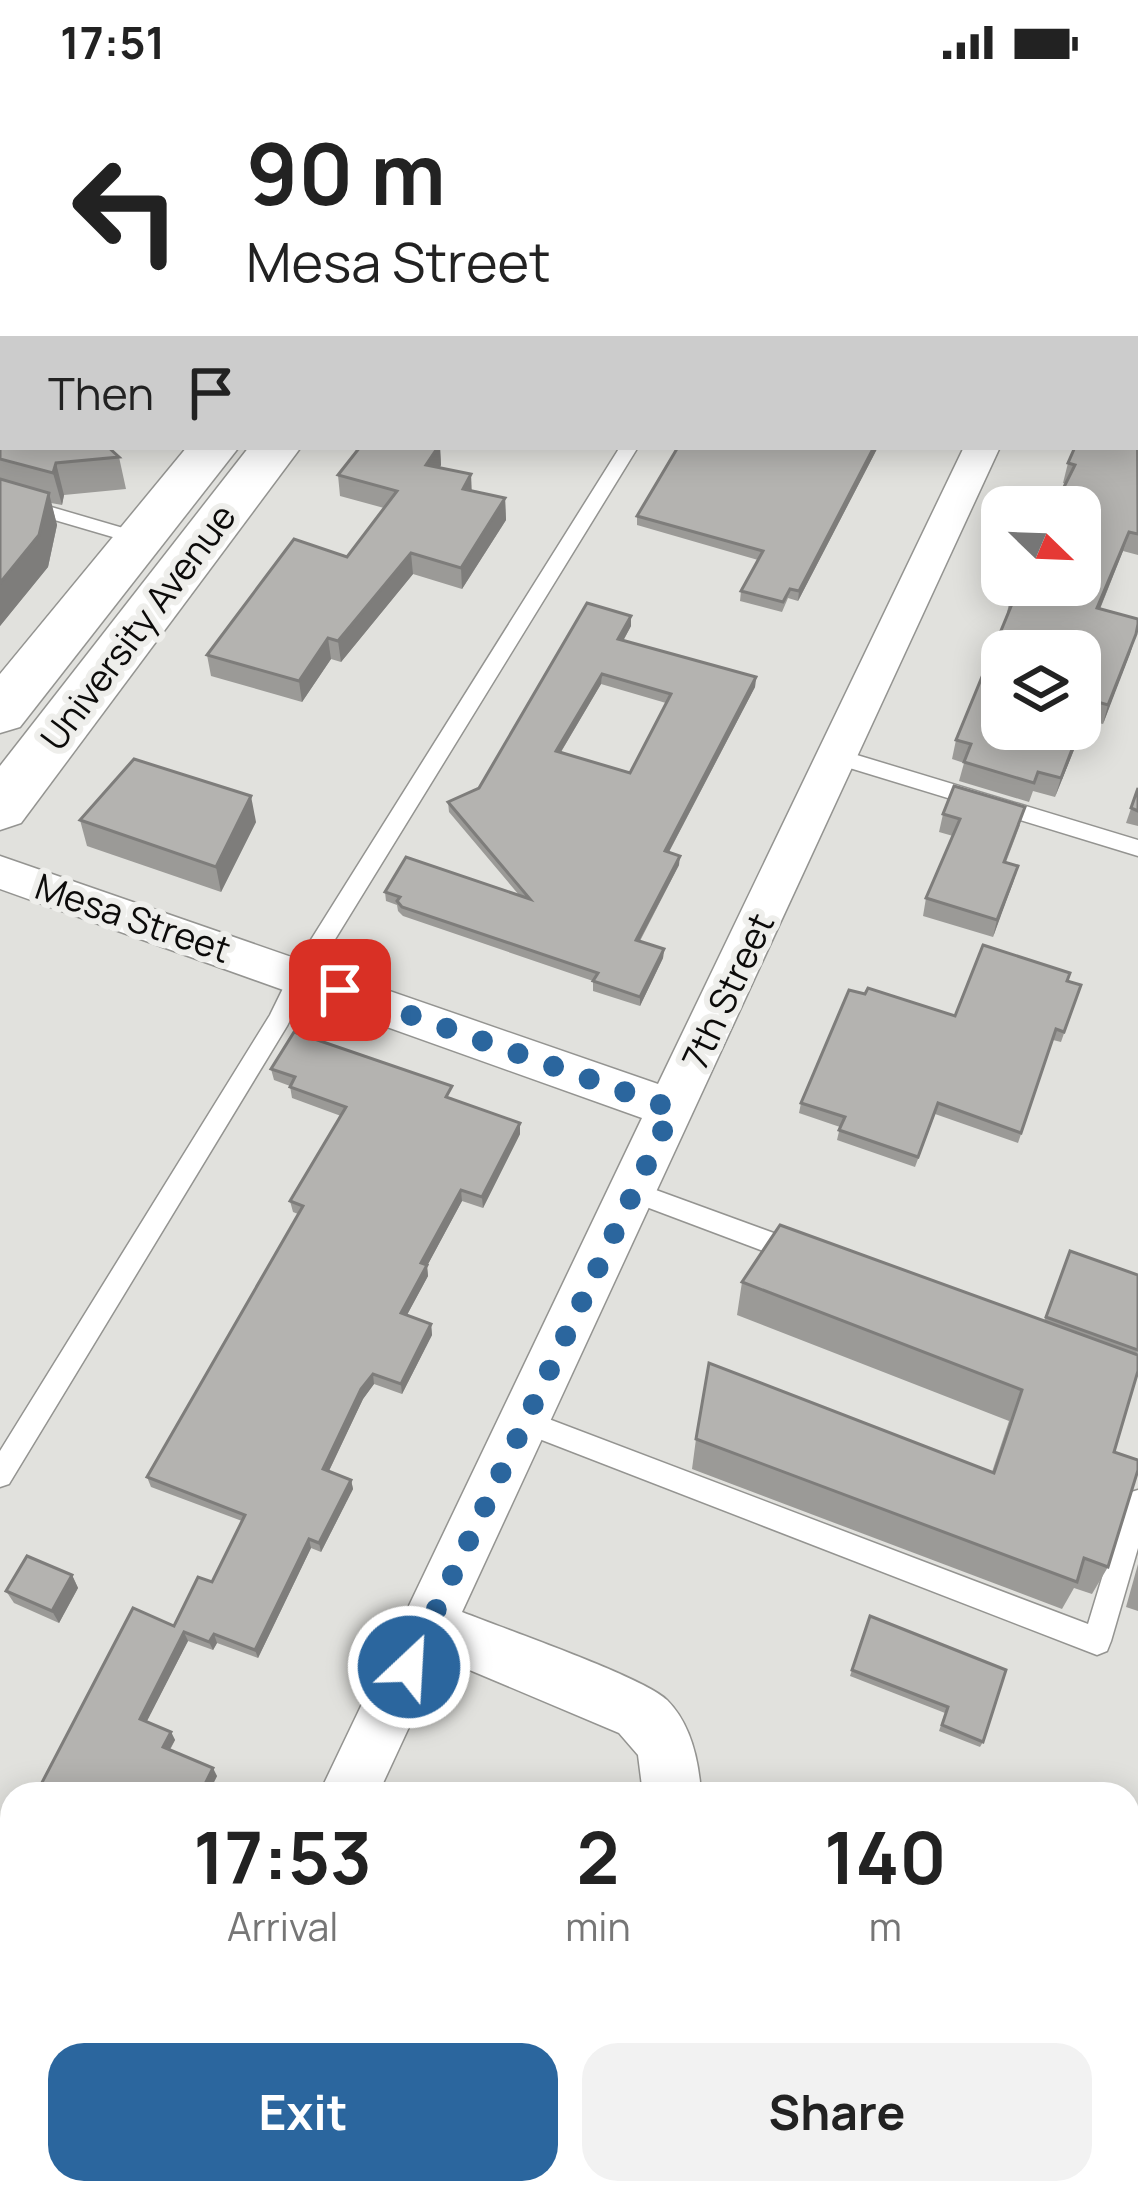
<!DOCTYPE html>
<html lang="en">
<head>
<meta charset="utf-8">
<style>
  body { margin:0; font-family:Manrope,sans-serif; background:#f2f2f2; color:#222; height:100vh; display:flex; flex-direction:column; font-size:45px; white-space:nowrap }
  * { box-sizing:border-box; margin:0 }
  p { font-size:39px; color:#767676 }
  .icon { flex:none; width:66px; height:66px; fill:none; stroke:currentColor; stroke-width:2; stroke-linecap:round; stroke-linejoin:round }
  .map { position:relative; flex:1; overflow:hidden }
  .drawer { position:absolute; left:0px; top:1698px; width:1140px; height:423px; display:flex; flex-direction:column; background:#fff; border-radius:36px 36px 0 0; box-shadow:0 6px 30px #0003 }
  .drawer>* { flex:none }
  .hud { position:absolute; left:0px; top:0px; width:1140px; height:366px; box-shadow:0 6px 30px #0003; background:#fff; color:#222; overflow:hidden }
  .needle { width:78px; rotate:113deg }
  .buttons { position:absolute; left:981px; top:402px; display:grid; gap:24px }
  .buttons a { display:grid; place-items:center; width:120px; height:120px; border-radius:24px; background:#fff; box-shadow:0 6px 30px #0003; font-size:60px }
  .pin { position:absolute; display:grid; place-items:center; width:102px; height:102px; color:#fff; margin:-51px; border-radius:24px; box-shadow:0 6px 18px #0006 }
  .me { position:absolute; width:132px; margin:-66px; rotate:25deg; stroke-linejoin:round; filter:drop-shadow(0 0 9px #0008) }
  .turn { display:flex; align-items:center; gap:42px; height:252px; padding:0 48px; font-size:54px }
  .turn .icon { width:156px; height:156px; stroke-width:2.5 }
  .turn b { display:block; font-size:84px; line-height:102px }
  .then { display:flex; align-items:center; height:114px; padding:0 48px; background:#0003; gap:24px; font-size:45px }
  .eta { display:flex; justify-content:space-evenly; align-items:center; height:204px; text-align:center }
  .eta b { font-size:72px; font-weight:700; line-height:84px }
  .cta { display:flex; gap:24px; margin-top:auto; padding:24px 48px }
  .cta a { flex:1; height:138px; border-radius:36px; background:#2b669e; color:#fff; font-size:48px; font-weight:700; line-height:138px; text-align:center }
  .cta a+a { background:#f2f2f2; color:#222 }
  .status { display:flex; justify-content:space-between; align-items:center; height:84px; padding:0 60px; background:#fff; direction:ltr }
  .status svg { height:33px; fill:currentColor }
  .map>svg:first-child { display:block }
  .lines { fill:none; stroke-linecap:round; stroke-linejoin:round }
  .service-casing { stroke:#949491; stroke-width:3 }
  .minor-casing { stroke:#949491; stroke-width:3 }
  .tertiary-casing { stroke:#949491; stroke-width:3 }
  .primary-casing { stroke:#949491; stroke-width:3 }
  .service { fill:#fff; fill-rule:evenodd }
  .minor { fill:#fff; fill-rule:evenodd }
  .tertiary { fill:#fff; fill-rule:evenodd }
  .primary { fill:#fff; fill-rule:evenodd }
  .wall { fill:#9b9a97; fill-rule:evenodd }
  .shaded-wall { fill:#7e7d7b }
  .building { fill:#b4b3b0; stroke:#7e7d7b; stroke-width:3; fill-rule:evenodd }
  .route { stroke:#2b669e; stroke-width:21; stroke-dasharray:0 37.8 }
  .labels { text-anchor:middle; stroke-width:12; stroke-linejoin:round; paint-order:stroke }
  .street-label { font-size:36px; fill:#0c0b0a; stroke:#eeeeeb }
</style>
</head>
<body>
<div class="status"><b>17:51</b><svg viewBox="0 0 49 12"><path d="M0 12V9h3v3zM5 12V6h3v6zM10 12V3h3v9zM15 12V0h3v12zM26 1h20v11H26zM47 4h2v5h-2z"/></svg></div>
<div class="map">
<svg width="1138" height="2119" viewBox="0 0 1138 2119">
  <rect width="100%" height="100%" fill="#e1e1dd"/>
  <g class="lines">
    <g class="service-casing">
      <g id="service">
        <polygon points="259,0 275,0 257,3"/>
        <polygon points="843,0 859,0 842,3"/>
        <rect x="1137" y="78" width="1" height="10"/>
        <rect x="0" y="154" width="3" height="10"/>
        <polygon points="0,285 3,285 0,300"/>
        <polygon points="620,363 638,363 310,896 287,942 9,1400 0,1403 0,1367 270,931 292,886"/>
        <polygon points="0,408 147,451 150,455 140,461 0,420"/>
        <polygon points="837,665 1138,756 1138,772 830,678 827,673"/>
        <polygon points="634,1098 804,1160 807,1168 804,1176 795,1179 625,1115 622,1108 625,1101"/>
        <polygon points="525,1326 1088,1540 1125,1418 1128,1409 1138,1406 1138,1464 1111,1557 1107,1567 1097,1571 516,1346 512,1338 516,1330"/>
        <polygon points="1138,1823 1138,1894 1128,1898 1128,1827"/>
        <polygon points="1061,2109 1093,2109 1091,2119 1059,2119"/>
      </g>
    </g>
    <g class="minor-casing">
      <g id="minor">
        <polygon points="1138,26 1138,46 1137,46 1137,26"/>
        <path d="M964 363H1000L462 1528C502 1544 644 1593 667 1616 691 1640 699 1677 701 1710H643L638 1671 619 1649 441 1574 378 1710H319L642 1034 0 805V772L658 1000Z"/>
        <polygon points="127,2109 191,2109 188,2119 122,2119"/>
      </g>
    </g>
    <g class="tertiary-casing">
      <g id="tertiary">
        <polygon points="20,0 69,0 71,3 22,3"/>
        <rect x="1137" y="243" width="1" height="26"/>
      </g>
    </g>
    <g class="primary-casing">
      <g id="primary">
        <polygon points="187,363 239,363 20,643 0,649 0,590"/>
        <polygon points="249,363 301,363 21,739 0,746 0,682"/>
      </g>
    </g>
    <use href="#service" class="service"/>
    <use href="#minor" class="minor"/>
    <use href="#tertiary" class="tertiary"/>
    <use href="#primary" class="primary"/>
  </g>
  <g class="wall">
    <polygon points="1138,275 1138,471 1123,467 1100,525 1136,550 1103,640 1086,636 1055,713 1033,707 1029,718 959,697 964,679 952,675 956,656 1006,534 1010,514 1066,400 1063,399 1068,379"/>
    <polygon points="0,305 3,363 114,363 112,366 119,373 126,405 64,411 62,421 51,419 57,441 48,483 0,542"/>
    <polygon points="360,363 440,363 441,381 440,384 472,407 505,414 506,436 462,505 413,490 341,578 331,575 302,618 211,592 207,571 347,473 384,424 340,412 338,391"/>
    <polygon points="678,363 878,363 798,517 788,514 782,528 740,517 741,507 758,476 637,441 637,432"/>
    <path d="M631 532V542L623 557 756 593 755 603 669 768 679 781 640 857 664 865 663 874 640 922 593 907V897L403 832 398 827 397 821 386 817 385 808 519 811 449 728 448 718 479 704ZM601 600 666 619 630 689 561 668Z"/>
    <polygon points="1138,704 1138,742 1126,739"/>
    <polygon points="943,730 1020,741 1006,778 1018,782 993,853 923,832 926,814 953,752 939,748"/>
    <polygon points="80,736 256,738 221,808 87,762"/>
    <polygon points="1067,897 1081,901 1061,958 1053,956 1018,1059 935,1030 915,1083 837,1056 840,1043 799,1029 801,1019 955,932"/>
    <polygon points="271,985 453,1014 452,1016 520,1039 520,1050 483,1124 462,1117 427,1182 428,1192 407,1231 431,1240 432,1251 402,1310 374,1300 363,1315 329,1387 351,1396 353,1405 321,1468 311,1464 258,1574 217,1559 213,1566 188,1557 146,1638 171,1648 175,1656 170,1666 217,1692 208,1710 36,1710 212,1498 242,1437 151,1403 147,1393 298,1130 293,1128 290,1117 341,1032 292,1014 290,1002 274,996"/>
    <polygon points="1070,1167 1138,1191 1138,1268 1114,1368 1108,1483 1092,1510 1074,1504 1062,1525 692,1385 696,1355 992,1388 1009,1337 737,1231 742,1198 1044,1237"/>
    <polygon points="1138,1480 1138,1527 1126,1523"/>
    <polygon points="72,1491 78,1504 59,1539 14,1519 6,1507"/>
    <polygon points="870,1532 983,1658 980,1663 939,1647 945,1629 850,1592"/>
    <polygon points="1138,1935 1138,2119 1100,2119 1102,2109 1128,2109 1128,1984"/>
  </g>
  <g class="shaded-wall">
    <polygon points="438,363 440,363 441,381 428,402 426,381"/>
    <polygon points="874,363 878,363 798,517 799,507"/>
    <polygon points="56,379 64,411 62,421 53,389"/>
    <polygon points="471,390 472,412 463,405"/>
    <polygon points="49,409 57,441 48,483 0,542 0,499"/>
    <polygon points="505,414 506,436 462,505 461,484"/>
    <polygon points="1129,448 1123,467 1092,544 1097,524"/>
    <polygon points="411,469 413,490 341,578 338,557"/>
    <polygon points="631,532 631,542 618,566 618,555"/>
    <polygon points="1136,550 1130,570 1103,640 1108,621"/>
    <polygon points="328,554 331,575 302,618 299,597"/>
    <polygon points="602,590 601,600 556,676 556,667"/>
    <polygon points="756,593 755,603 664,777 665,767"/>
    <polygon points="1091,616 1086,636 1055,713 1061,694"/>
    <polygon points="251,712 256,738 221,808 216,783"/>
    <polygon points="680,772 679,781 635,865 636,856"/>
    <polygon points="1018,782 1013,799 993,853 997,836"/>
    <polygon points="664,865 663,874 640,922 640,913"/>
    <polygon points="520,1039 520,1050 483,1124 482,1113"/>
    <polygon points="461,1106 462,1117 427,1182 428,1192 402,1240 401,1229 421,1179"/>
    <polygon points="431,1240 432,1251 402,1310 401,1300"/>
    <polygon points="373,1290 374,1300 363,1315 325,1395 323,1385 361,1305"/>
    <polygon points="351,1396 353,1405 321,1468 319,1459"/>
    <polygon points="309,1455 311,1464 258,1574 255,1566"/>
    <polygon points="72,1491 78,1504 59,1539 52,1527"/>
    <polygon points="184,1548 188,1557 144,1643 140,1635"/>
    <polygon points="214,1550 217,1559 213,1566 209,1558"/>
    <polygon points="171,1648 175,1656 167,1670 163,1663"/>
    <polygon points="213,1684 217,1692 208,1710 200,1710"/>
    <polygon points="12,2043 12,2055 3,2075 0,2073 0,2068"/>
  </g>
  <g class="building">
    <polygon points="766,0 823,0 821,3 772,3 773,2"/>
    <polygon points="967,0 1064,0 1063,3 965,3"/>
    <path d="M1137 275 1138 450 1129 448 1097 524 1138 535V540L1136 550 1108 621 1091 616 1061 694 1038 688 1034 699 964 678 971 660 956 656 1014 515 1010 514 1016 501H1080V423H1054L1075 381 1068 379 1075 363H1137ZM1002 567H1080V645H1002Z"/>
    <polygon points="3,302 3,363 108,363 119,373 56,379 53,389 0,375 0,305"/>
    <polygon points="360,363 438,363 426,381 471,390 463,405 505,414 461,484 411,469 338,557 328,554 299,597 207,571 294,455 347,473 397,407 338,391"/>
    <polygon points="678,363 874,363 799,507 790,505 783,518 741,507 763,467 637,432"/>
    <polygon points="0,395 49,409 39,451 0,499"/>
    <path d="M587 519 631 532 618 555 756 593 665 767 680 772 636 856 664 865 640 913 593 897 598 889 402 823 397 817 400 813 385 808 406 773 530 815 448 718 479 704ZM602 590 671 610 630 689 556 667Z"/>
    <polygon points="134,675 251,712 216,783 80,736"/>
    <polygon points="954,702 1025,723 1004,778 1018,782 997,836 926,814 960,735 943,730"/>
    <polygon points="1138,704 1138,727 1131,724"/>
    <polygon points="983,861 1070,889 1067,897 1081,901 1064,948 1056,945 1021,1049 938,1019 918,1073 839,1046 845,1033 801,1019 849,906 865,910 868,904 955,932"/>
    <polygon points="294,948 452,1002 446,1013 520,1039 482,1113 461,1106 421,1179 427,1181 401,1229 431,1240 401,1300 373,1290 361,1305 323,1385 351,1396 319,1459 309,1455 255,1566 214,1550 209,1558 184,1548 140,1635 171,1648 163,1663 213,1684 200,1710 36,1710 133,1524 174,1542 198,1493 212,1498 245,1431 147,1393 303,1122 290,1117 346,1023 290,1003 295,993 271,985"/>
    <polygon points="780,1141 1138,1271 1138,1287 1114,1368 1138,1376 1138,1386 1108,1483 1084,1474 1077,1498 696,1355 709,1279 994,1389 1022,1306 742,1198"/>
    <polygon points="1070,1167 1138,1191 1138,1266 1046,1233"/>
    <polygon points="27,1472 72,1491 52,1527 6,1507"/>
    <polygon points="870,1532 1006,1586 983,1658 942,1641 948,1623 852,1586"/>
    <polygon points="12,1757 12,1837 0,1832 0,1780"/>
    <polygon points="0,1932 12,1937 12,2043 0,2068"/>
    <polygon points="1138,2015 1138,2119 1117,2119 1119,2109 1128,2109 1128,2065"/>
  </g>
  <g class="lines">
    <polyline class="route" points="340,906 673,1025 409,1583"/>
  </g>
  <g class="labels">
    <g class="street-label">
      <text transform="translate(138 543) rotate(-53)" y="13">University Avenue</text>
      <text transform="translate(133 834) rotate(19)" y="13">Mesa Street</text>
      <text transform="translate(728 907) rotate(-65)" y="13">7th Street</text>
    </g>
  </g>
</svg>
<div class="buttons">
<a><svg class="needle" viewBox="-14 -14 28 28"><path d="M0-13l5 13h-10z" fill="#e53935"/><path d="M0 13l5-13h-10z" fill="#767676"/></svg></a>
<a><svg class="icon" aria-label="layers" viewBox="0 0 24 24"><path d="M12 4l9 5-9 5-9-5zM3 14l9 5 9-5"/></svg></a>
</div>
<div class="pin" style="left:340px;top:906px;background:#d93025"><svg class="icon" aria-label="arrive" viewBox="0 0 24 24"><path d="M6 21V4h12l-3 4 3 4H6"/></svg></div>
<svg class="me" style="left:409px;top:1583px" viewBox="-20 -20 40 40"><circle r="17" fill="#2b669e" stroke="#fff" stroke-width="3"/><path d="M0-11L8 9 0 5-8 9z" fill="#fff"/></svg>
<div class="hud">
<div class="turn"><svg class="icon" aria-label="left" viewBox="0 0 24 24"><path d="M17 20v-9H6M10 6l-5 5 5 5"/></svg><div><b>90 m</b>Mesa Street</div></div>
<div class="then">Then<svg class="icon" aria-label="arrive" viewBox="0 0 24 24"><path d="M6 21V4h12l-3 4 3 4H6"/></svg></div>
</div>
<section class="drawer">
<div class="eta">
<div><b>17:53</b><p>Arrival</p></div>
<div><b>2</b><p>min</p></div>
<div><b>140</b><p>m</p></div>
</div>
<div class="cta"><a>Exit</a><a>Share</a></div>
</section>
</div>
</body>
</html>
